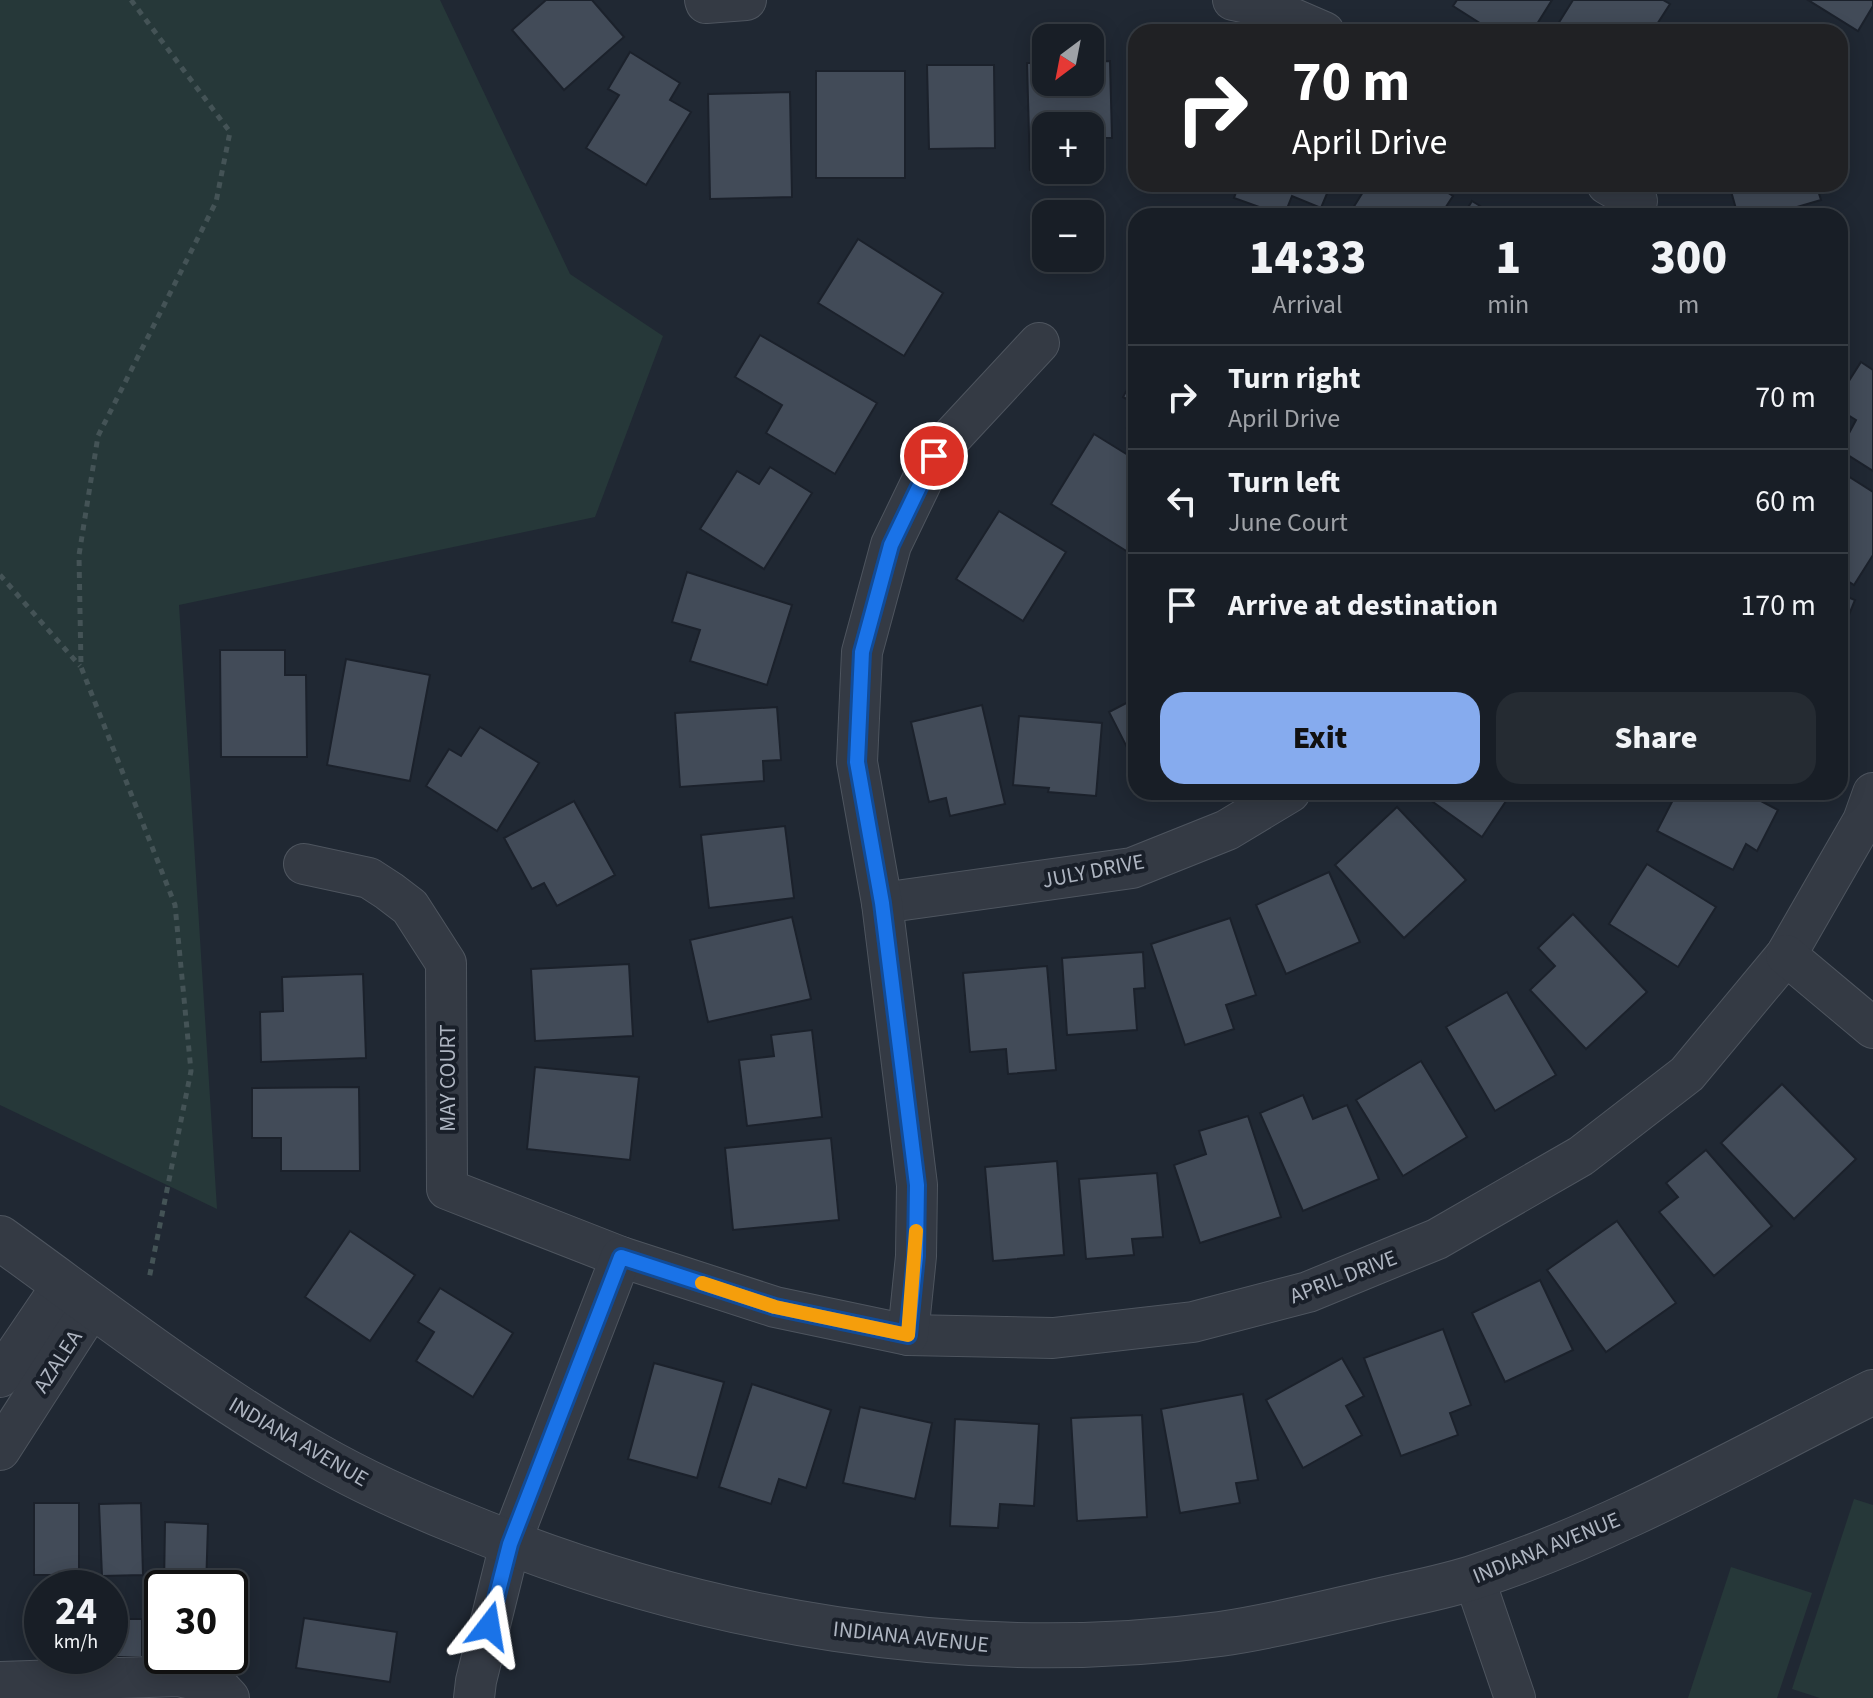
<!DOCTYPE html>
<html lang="en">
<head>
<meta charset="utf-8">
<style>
  body { margin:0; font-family:"Source Sans 3",sans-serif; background:#252b32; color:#f1f3f6; height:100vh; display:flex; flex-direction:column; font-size:30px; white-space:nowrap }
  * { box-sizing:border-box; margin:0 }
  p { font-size:26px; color:#9fa2a7 }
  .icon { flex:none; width:44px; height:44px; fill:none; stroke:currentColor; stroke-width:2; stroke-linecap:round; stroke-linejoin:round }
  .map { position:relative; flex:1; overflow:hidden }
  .side { position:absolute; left:1128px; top:208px; width:720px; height:592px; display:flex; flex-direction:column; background:#181e26; border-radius:24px; box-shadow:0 4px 20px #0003,0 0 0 2px #363c43 }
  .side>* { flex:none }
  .top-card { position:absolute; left:1128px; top:24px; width:720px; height:168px; border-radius:24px; box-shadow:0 4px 20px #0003,0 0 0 2px #363c43; background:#202124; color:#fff; overflow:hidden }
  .needle { width:52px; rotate:212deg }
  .buttons { position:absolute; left:1032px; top:24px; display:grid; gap:16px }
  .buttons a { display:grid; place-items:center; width:72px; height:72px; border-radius:16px; background:#181e26; box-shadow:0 4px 20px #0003,0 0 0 2px #363c43; font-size:40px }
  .speed { position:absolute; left:24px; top:1570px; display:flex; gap:16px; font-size:40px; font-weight:700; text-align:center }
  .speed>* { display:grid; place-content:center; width:104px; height:104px; border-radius:50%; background:#181e26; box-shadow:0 4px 20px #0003,0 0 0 2px #363c43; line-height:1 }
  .speed small { font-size:20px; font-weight:400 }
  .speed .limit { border:4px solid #111; border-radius:12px; background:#fff; color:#111 }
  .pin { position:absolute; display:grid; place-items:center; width:68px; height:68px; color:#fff; margin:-34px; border:4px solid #fff; border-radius:50%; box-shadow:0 2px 8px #0007 }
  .me { position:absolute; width:88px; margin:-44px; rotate:14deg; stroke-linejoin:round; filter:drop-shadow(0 0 6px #0008) }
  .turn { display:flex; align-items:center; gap:28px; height:168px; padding:0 32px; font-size:36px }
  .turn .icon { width:104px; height:104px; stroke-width:2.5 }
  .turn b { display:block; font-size:56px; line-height:68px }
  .eta { display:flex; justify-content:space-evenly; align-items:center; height:136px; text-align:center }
  .eta b { font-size:48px; font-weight:800; line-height:56px }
  .cta { display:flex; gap:16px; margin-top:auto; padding:16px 32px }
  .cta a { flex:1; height:92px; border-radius:24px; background:#86abee; color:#111; font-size:32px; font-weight:800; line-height:92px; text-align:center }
  .cta a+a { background:#252b32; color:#f1f3f6 }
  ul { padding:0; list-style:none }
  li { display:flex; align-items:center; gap:24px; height:104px; padding:0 32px; border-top:2px solid #363c43 }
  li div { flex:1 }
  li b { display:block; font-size:30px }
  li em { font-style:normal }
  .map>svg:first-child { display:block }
  .green { fill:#263839 }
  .building { fill:#424b58; stroke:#1b212b; stroke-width:2 }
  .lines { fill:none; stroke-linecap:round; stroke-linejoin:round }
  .minor-casing { stroke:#4e555f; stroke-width:42 }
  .tertiary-casing { stroke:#4e555f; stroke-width:46 }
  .path { stroke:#445356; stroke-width:5; stroke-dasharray:6 6; stroke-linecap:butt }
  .minor { stroke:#343a44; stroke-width:40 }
  .tertiary { stroke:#343a44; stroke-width:44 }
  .route-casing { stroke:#114b97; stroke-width:20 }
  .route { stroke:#1a73e8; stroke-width:14 }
  .slow { stroke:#f59e0b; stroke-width:14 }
  .labels { text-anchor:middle; stroke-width:8; stroke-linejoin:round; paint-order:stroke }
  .street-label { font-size:22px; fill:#aeb5c1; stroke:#191f29 }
</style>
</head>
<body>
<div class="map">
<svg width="1873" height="1698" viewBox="0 0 1873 1698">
  <rect width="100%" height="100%" fill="#202833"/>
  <g class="green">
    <polygon points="0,0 440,0 570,274 663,336 595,517 179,605 217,1209 0,1105"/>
    <polygon points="1854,1499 1873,1505 1873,1698 1820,1698 1792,1689"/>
    <polygon points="1731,1567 1812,1593 1777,1698 1688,1698"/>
  </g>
  <g class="building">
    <polygon points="546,0 592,0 624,37 564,90 512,30"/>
    <polygon points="1457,0 1552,0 1532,32 1494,32 1453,6"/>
    <polygon points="1573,0 1663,0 1670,4 1652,32 1553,32"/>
    <polygon points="1808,0 1873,0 1873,6 1858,31"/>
    <polygon points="630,52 680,83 670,100 691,112 646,185 586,148 619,95 608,89"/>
    <polygon points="1110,61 1112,138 1090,138 1090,126 1046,126 1046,170 1030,170 1027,63 1046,63 1046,82 1090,82 1090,62"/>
    <polygon points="927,65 994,65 995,148 929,149"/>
    <rect x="816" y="71" width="89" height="107"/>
    <polygon points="790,92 792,197 710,199 708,94"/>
    <polygon points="1239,184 1331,184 1321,208 1292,196 1284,216 1234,198"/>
    <polygon points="1368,184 1434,184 1453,196 1440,216 1348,216"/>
    <polygon points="1729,184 1816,184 1821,200 1766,216 1738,216"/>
    <polygon points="1472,201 1496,216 1463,216"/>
    <polygon points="858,239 943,293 904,356 818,303"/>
    <polygon points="760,335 877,403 835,474 766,433 782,405 735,377"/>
    <polygon points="1861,362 1873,370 1873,471 1840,450 1856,420 1840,410 1840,395"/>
    <polygon points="1136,374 1136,404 1123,397"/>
    <polygon points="1136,413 1136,432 1127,428"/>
    <polygon points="1094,434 1136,460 1136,557 1051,504"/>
    <polygon points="770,467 812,493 764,569 700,529 737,471 759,484"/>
    <polygon points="1840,471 1873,492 1873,555 1854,585 1840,576"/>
    <polygon points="999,511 1066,552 1023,621 956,579"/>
    <polygon points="687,572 792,605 767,685 690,661 700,630 672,622"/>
    <polygon points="1840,594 1855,600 1840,637"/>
    <polygon points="220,650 285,650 285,675 306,675 307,757 221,757"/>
    <polygon points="346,659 430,675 410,781 327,765"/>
    <polygon points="1136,698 1136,765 1109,712"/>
    <polygon points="982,705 1005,804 950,816 946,798 929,802 911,722"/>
    <polygon points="777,707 781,760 763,761 764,781 680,787 675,713"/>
    <polygon points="1019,716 1102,723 1096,796 1048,792 1049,788 1013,785"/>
    <polygon points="480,727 539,763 497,831 426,786 449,749 461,756"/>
    <polygon points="1419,792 1512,792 1482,837"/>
    <polygon points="1677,792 1744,792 1778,810 1757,851 1746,844 1733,870 1657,831"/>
    <polygon points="574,801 615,875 557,906 544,883 532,889 504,838"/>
    <polygon points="1397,807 1466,880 1404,938 1335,865"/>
    <polygon points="785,826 794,898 709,908 701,835"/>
    <polygon points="1647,864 1716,907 1678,967 1609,924"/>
    <polygon points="1329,872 1360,942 1286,974 1256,905"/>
    <polygon points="1573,914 1647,992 1586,1049 1530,990 1555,966 1538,948"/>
    <polygon points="792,917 811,999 708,1022 690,940"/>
    <polygon points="1230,918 1256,995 1226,1005 1234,1029 1185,1045 1151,944"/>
    <polygon points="1143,952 1145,988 1134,989 1137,1030 1067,1035 1062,958"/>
    <polygon points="629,964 633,1036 535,1041 531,969"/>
    <polygon points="1047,966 1056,1070 1008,1074 1006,1049 970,1052 963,973"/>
    <polygon points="363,974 366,1058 261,1062 260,1012 283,1011 282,977"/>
    <polygon points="1507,992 1556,1075 1495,1111 1446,1027"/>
    <polygon points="812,1030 822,1117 747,1126 739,1060 774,1056 771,1035"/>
    <polygon points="1421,1061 1467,1137 1403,1176 1356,1100"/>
    <polygon points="535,1067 639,1077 630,1160 527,1149"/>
    <polygon points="1782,1084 1856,1159 1794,1219 1721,1143"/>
    <polygon points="359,1087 360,1171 281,1171 281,1138 252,1138 252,1088"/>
    <polygon points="1303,1095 1313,1119 1347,1105 1379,1179 1303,1211 1260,1113"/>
    <polygon points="1248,1116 1281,1217 1200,1243 1174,1165 1206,1154 1199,1131"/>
    <polygon points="831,1138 839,1220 733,1230 725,1148"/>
    <polygon points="1706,1150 1772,1226 1714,1276 1659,1212 1678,1197 1666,1183"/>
    <polygon points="1057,1161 1064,1255 993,1261 985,1167"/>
    <polygon points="1157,1173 1163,1237 1132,1239 1134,1255 1086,1259 1079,1179"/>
    <polygon points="1617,1221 1676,1303 1606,1352 1547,1270"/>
    <polygon points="350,1231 415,1275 370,1341 305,1297"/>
    <polygon points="1540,1280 1573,1350 1505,1382 1472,1313"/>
    <polygon points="440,1288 513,1333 473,1397 416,1361 434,1332 418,1322"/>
    <polygon points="1443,1329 1471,1405 1450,1413 1458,1435 1401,1456 1364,1358"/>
    <polygon points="1342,1358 1364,1396 1346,1406 1362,1435 1303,1468 1266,1400"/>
    <polygon points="654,1363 724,1382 697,1478 628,1459"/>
    <polygon points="752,1384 831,1410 806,1488 779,1479 771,1504 719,1487"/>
    <polygon points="1243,1394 1258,1480 1236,1483 1240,1503 1180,1513 1161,1409"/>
    <polygon points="860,1407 932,1423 915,1499 843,1483"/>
    <polygon points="1142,1415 1147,1517 1077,1521 1071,1418"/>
    <polygon points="955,1419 1039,1424 1034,1506 1000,1504 998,1528 950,1526"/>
    <rect x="34" y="1503" width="45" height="72"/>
    <polygon points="141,1503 143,1575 102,1576 99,1504"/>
    <polygon points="165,1522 208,1524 206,1588 164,1588"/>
    <polygon points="304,1618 397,1632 390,1682 296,1668"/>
    <polygon points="110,1619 142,1619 142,1657 103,1657 110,1656"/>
  </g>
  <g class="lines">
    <g class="minor-casing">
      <g id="minor">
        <polyline points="705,0 706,3 746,0"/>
        <polyline points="1233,0 1266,7 1324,32"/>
        <polyline points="1607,184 1637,201 1630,216"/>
        <polyline points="304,864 369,878 389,891 410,907 446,963 447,1189 621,1257 775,1307 908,1335 1053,1338 1193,1322 1308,1292 1437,1239 1581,1156 1687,1074 1786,955 1863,821 1873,793"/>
        <polyline points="882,903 1132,868 1227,830 1290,792"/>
        <polyline points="1786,955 1873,1028"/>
        <polyline points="908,1335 916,1256 917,1185 882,903 857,762 862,652 891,545 934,456 1039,343"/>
        <polyline points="0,1377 63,1284"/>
        <polyline points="0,1450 93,1305"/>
        <polyline points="1474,1578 1515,1698"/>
        <polyline points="0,1682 178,1676 216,1684 229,1698"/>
        <polyline points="474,1698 476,1681 510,1544 621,1257"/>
      </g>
    </g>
    <g class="tertiary-casing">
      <path id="tertiary" d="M0 1238C104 1313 206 1393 318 1456 365 1483 415 1505 465 1525 702 1623 965 1668 1220 1634 1270 1627 1320 1614 1369 1603 1405 1594 1443 1588 1478 1576 1615 1531 1743 1457 1873 1392"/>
    </g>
    <g class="path">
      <polyline points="131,0 230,132 216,202 98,436 79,555 81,667 175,905 191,1071 149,1279"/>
      <polyline points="0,575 80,666"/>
    </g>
    <use href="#minor" class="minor"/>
    <use href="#tertiary" class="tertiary"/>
  </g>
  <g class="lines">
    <g class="route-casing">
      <polyline id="route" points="489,1626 510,1544 621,1257 775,1307 908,1335 916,1256 917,1185 882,903 857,762 862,652 891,545 934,456"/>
    </g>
    <use href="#route" class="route"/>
    <polyline class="slow" points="702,1283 775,1307 908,1335 916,1231"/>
  </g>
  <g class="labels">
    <g class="street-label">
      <text transform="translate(1093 870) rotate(-11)" y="8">JULY DRIVE</text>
      <text transform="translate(447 1078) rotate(-90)" y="8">MAY COURT</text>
      <text transform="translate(1343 1276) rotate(-21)" y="8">APRIL DRIVE</text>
      <text transform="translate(57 1361) rotate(-57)" y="8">AZALEA</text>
      <text transform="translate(299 1441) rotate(30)" y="8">INDIANA AVENUE</text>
      <text transform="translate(1546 1547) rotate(-22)" y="8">INDIANA AVENUE</text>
      <text transform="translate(911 1636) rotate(6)" y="8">INDIANA AVENUE</text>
    </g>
  </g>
</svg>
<div class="buttons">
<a><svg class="needle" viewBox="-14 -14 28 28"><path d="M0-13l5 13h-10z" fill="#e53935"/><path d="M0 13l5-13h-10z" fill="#9fa2a7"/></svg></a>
<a>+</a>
<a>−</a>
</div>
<div class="speed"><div>24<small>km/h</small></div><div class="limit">30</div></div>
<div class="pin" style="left:934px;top:456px;background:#d93025"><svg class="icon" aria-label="arrive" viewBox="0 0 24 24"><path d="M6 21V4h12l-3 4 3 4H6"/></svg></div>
<svg class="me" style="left:489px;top:1626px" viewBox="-20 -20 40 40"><path d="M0-17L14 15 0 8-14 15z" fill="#1a73e8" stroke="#fff" stroke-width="4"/></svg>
<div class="top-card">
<div class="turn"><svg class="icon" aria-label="right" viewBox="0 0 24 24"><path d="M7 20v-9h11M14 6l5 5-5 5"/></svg><div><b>70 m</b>April Drive</div></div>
</div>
<section class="side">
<div class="eta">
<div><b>14:33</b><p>Arrival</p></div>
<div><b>1</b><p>min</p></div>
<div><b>300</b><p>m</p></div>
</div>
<ul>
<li><svg class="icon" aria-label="right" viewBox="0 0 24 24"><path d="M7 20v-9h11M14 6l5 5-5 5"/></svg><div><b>Turn right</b><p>April Drive</p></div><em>70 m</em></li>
<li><svg class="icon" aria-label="left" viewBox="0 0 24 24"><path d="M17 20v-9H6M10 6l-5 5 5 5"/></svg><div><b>Turn left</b><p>June Court</p></div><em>60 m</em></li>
<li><svg class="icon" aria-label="arrive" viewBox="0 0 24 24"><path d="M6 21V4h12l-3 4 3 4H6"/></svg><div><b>Arrive at destination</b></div><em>170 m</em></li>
</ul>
<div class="cta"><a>Exit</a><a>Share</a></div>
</section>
</div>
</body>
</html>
